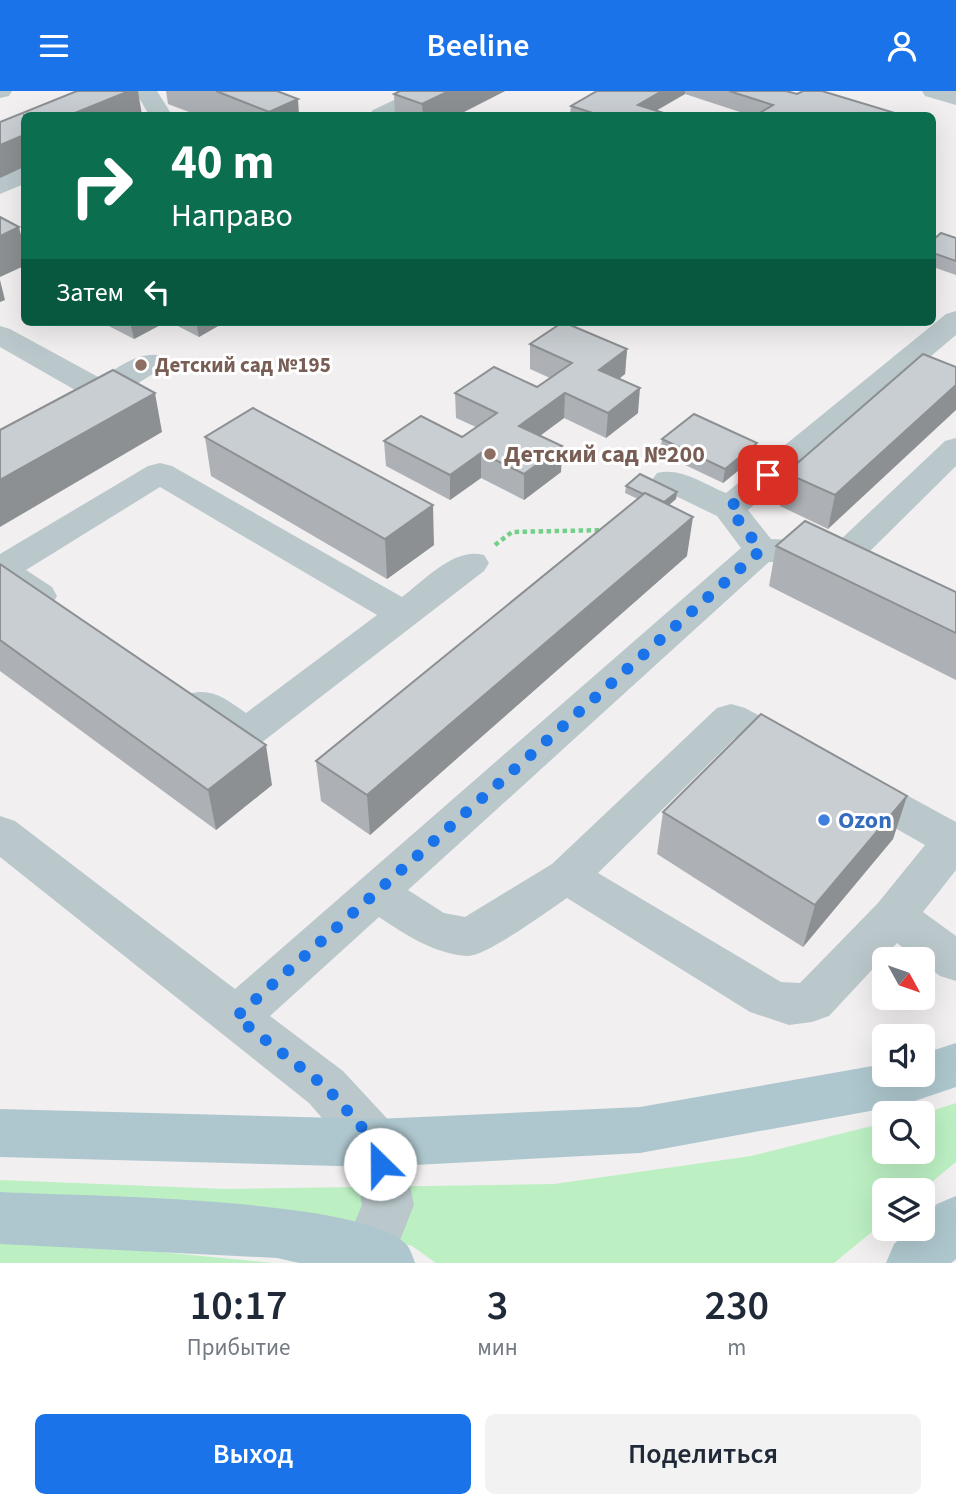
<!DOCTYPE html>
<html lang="ru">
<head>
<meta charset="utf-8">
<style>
  body { margin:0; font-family:"Source Sans 3",sans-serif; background:#f2f2f3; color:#1f2937; height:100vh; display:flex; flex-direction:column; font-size:26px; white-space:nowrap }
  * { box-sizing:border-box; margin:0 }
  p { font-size:23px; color:#747a83 }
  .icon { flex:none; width:38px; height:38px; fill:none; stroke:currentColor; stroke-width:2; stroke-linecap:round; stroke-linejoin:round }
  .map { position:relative; height:1172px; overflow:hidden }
  .details { display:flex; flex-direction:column; background:#fff; flex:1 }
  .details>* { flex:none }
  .banner { position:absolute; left:21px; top:21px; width:915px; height:214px; border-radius:10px; box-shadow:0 7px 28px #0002; background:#0b6e4f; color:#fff; overflow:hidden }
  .needle { width:46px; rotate:130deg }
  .controls { position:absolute; left:872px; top:856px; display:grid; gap:14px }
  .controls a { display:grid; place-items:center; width:63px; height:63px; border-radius:10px; background:#fff; box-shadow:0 7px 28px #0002; font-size:35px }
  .pin { position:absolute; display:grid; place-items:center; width:60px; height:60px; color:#fff; margin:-30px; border-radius:14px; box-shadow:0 4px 10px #0006 }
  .me { position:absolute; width:77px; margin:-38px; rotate:337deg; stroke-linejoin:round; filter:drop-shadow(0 0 5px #0008) }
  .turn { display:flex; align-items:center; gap:24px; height:147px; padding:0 35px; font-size:32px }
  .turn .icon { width:91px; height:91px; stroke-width:2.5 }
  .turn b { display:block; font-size:49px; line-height:60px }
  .then { display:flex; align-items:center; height:66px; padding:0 35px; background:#0003; gap:14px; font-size:26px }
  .eta { display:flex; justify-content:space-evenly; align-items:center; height:119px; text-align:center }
  .eta b { font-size:42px; font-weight:600; line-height:49px }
  .primary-button { display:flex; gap:14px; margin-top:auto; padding:14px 35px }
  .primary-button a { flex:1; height:80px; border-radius:10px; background:#1a73e8; color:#fff; font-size:28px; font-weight:600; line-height:80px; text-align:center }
  .primary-button a+a { background:#f2f2f3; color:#1f2937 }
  header { display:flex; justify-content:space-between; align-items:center; height:91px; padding:0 35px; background:#1a73e8; color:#fff; font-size:32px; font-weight:600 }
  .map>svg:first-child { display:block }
  .green { fill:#bcf0c3 }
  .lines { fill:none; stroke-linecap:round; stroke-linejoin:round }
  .path { stroke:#73cf8a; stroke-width:4.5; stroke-dasharray:4.5 3.5; stroke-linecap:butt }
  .minor { fill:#bac8cc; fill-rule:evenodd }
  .major { fill:#aec7ce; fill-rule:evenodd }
  .wall { fill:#adb1b5 }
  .shaded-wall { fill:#8d9093 }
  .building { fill:#c9ced2; stroke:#8d9093; stroke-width:2 }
  .route { stroke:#1a73e8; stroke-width:12; stroke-dasharray:0 21.6 }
  .education-dot { fill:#8d6e63; stroke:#fff; stroke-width:2.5 }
  .shop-dot { fill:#3f7fe0; stroke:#fff; stroke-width:2.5 }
  .labels { text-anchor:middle; stroke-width:6; stroke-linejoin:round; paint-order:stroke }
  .far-education-label { font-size:21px; font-weight:bold; fill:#785e54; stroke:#fff; text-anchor:start }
  .education-label { font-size:24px; font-weight:bold; fill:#785e54; stroke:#fff; text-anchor:start }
  .shop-label { font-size:24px; font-weight:bold; fill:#366cbe; stroke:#fff; text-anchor:start }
</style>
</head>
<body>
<header><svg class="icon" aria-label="menu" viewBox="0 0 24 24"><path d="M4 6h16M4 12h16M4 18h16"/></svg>Beeline<svg class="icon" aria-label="person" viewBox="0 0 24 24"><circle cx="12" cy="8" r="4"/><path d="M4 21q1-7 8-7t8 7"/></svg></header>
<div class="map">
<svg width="956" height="1172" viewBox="0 0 956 1172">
  <rect width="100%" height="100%" fill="#f2eff0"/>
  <g class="green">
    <polygon points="956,1012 956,1071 922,1099 884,1099 884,1131 834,1172 436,1172 412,1155 346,1137 0,1106 0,1089 226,1098 554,1093 751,1065 884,1032 884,1060 922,1060 922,1023"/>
    <polygon points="0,1152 129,1158 274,1172 0,1172"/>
  </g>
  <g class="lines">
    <polyline class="path" points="495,454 512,441 605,439"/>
    <g class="minor">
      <polygon points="0,0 12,0 9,5 0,7"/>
      <polygon points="135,0 157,0 172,24 149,24"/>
      <polygon points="413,0 442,0 439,5 399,24 369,24 373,19"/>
      <polygon points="922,0 956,0 956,14 925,5"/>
      <polygon points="24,76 24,93 0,103 0,86"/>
      <path d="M956 220V244L748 419 771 448 838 451 945 350 956 347V375L859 471 847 474 769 471 408 799 444 822 465 826 552 773 717 617 731 613 745 617 807 650 813 661 807 672C781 680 758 660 735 647L598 782 781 891 800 892 878 812 925 754 840 706 834 695 840 684 855 679 870 684 956 731V779L923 821 956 845V890L940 885 922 872V868H918L897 852 829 925 812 931 789 934 750 921 567 807C549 819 487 865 468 865 434 863 406 844 379 826L270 925 343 980 394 1035 401 1052 414 1114 391 1172H347L342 1161 362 1114 352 1062 309 1012 0 766V725L15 730 235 898 741 457 717 425 657 396 652 389 657 382C681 376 704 393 726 402L946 223Z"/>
      <path d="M0 235 10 238 100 287C119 277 139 259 162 265L166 271 162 277C140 290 114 313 89 307L0 256Z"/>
      <path d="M160 372 172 375 402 506C425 489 454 456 484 464L489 472 484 480 261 652C256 654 250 657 244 656 227 653 192 627 183 613L189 603C212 596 227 609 246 622L377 524 160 396 26 479 52 496 57 505 52 514C30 520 18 508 0 496V463L148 375Z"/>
    </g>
    <g class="major">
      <polygon points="956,952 956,996 903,1014 640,1062 376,1076 0,1066 0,1018 376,1028 640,1016 884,973 884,984 922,984 922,963"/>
      <path d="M0 1101C75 1105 360 1106 406 1153 410 1157 413 1166 415 1172H299L277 1167 0 1153Z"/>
      <polygon points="956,1105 956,1168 951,1172 886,1172 894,1153 911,1138 922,1138 922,1127 937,1113"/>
    </g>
  </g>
  <g class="wall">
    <polygon points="166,0 277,0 299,24 197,24 168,13"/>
    <polygon points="400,0 505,0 458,24 395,24 394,3"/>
    <polygon points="597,0 786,0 797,3 894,24 749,24 685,3 656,20 670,24 570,24 571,15"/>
    <polygon points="956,147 956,184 933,176 933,149"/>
    <polygon points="101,231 166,231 134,248"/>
    <polygon points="170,231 225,231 199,246"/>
    <polygon points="530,253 627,258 625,283 619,288 638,322 606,347 564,327 540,345 562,355 561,381 524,409 481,387 450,409 386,375 384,350 462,346 476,336 456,327 455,302 537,296 550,287 530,278"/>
    <polygon points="923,263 828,438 780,415 786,382"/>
    <polygon points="205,346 434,454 387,488 211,385"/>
    <polygon points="662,348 757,352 755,366 723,392 660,362"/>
    <polygon points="626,395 677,401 676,408 669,414 687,465 370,744 321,710 316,670 638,408 625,402"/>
    <polygon points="776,455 956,501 956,589 769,495"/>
    <polygon points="0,473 272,694 216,739 0,580"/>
    <polygon points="907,705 893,748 803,856 657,763 663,721"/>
  </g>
  <g class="shaded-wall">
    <polygon points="129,0 138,0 142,24 70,24"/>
    <polygon points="449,0 505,0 458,24 423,24 422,13"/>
    <polygon points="662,0 685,0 685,3 648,24 638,14"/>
    <polygon points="298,8 299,24 270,24 269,21"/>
    <polygon points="24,44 24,76 0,87 0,54"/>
    <polygon points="19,136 24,157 24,175 0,186 0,145"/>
    <polygon points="0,189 5,209 0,211"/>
    <polygon points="130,231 166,231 134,248"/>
    <polygon points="196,231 225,231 199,246"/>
    <polygon points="627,258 625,283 597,304 599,279"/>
    <polygon points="956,294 956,319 828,438 835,404"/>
    <polygon points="640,297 638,322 606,347 608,322"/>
    <polygon points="155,302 162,341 0,436 0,389"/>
    <polygon points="565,302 564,327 519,360 519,335"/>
    <polygon points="757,352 755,366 723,392 725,378"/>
    <polygon points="562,355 561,381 524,409 524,383"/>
    <polygon points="481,362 481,387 450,409 450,384"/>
    <polygon points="677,401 676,408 662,420 662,413"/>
    <polygon points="433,414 434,454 387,488 385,448"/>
    <polygon points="693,426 687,465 370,744 367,704"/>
    <polygon points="266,654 272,694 216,739 208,699"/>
    <polygon points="907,705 893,748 803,856 815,814"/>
  </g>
  <g class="building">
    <polygon points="77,0 129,0 70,24 24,24 24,44 0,54 0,31"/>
    <polygon points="216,0 277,0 298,8 269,21"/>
    <polygon points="400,0 449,0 422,13 394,3"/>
    <polygon points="597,0 662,0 638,14 670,24 599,24 571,15"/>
    <polygon points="729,0 786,0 797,3 803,0 822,0 895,22 892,24 756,24 773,14"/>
    <polygon points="0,126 19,136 0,145"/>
    <polygon points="941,142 956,147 956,170 933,162 933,149"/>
    <polygon points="563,231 627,258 599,279 640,297 608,322 565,302 519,335 562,355 524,383 481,362 450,384 384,350 421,325 462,346 497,322 455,302 494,276 537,296 572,272 530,253"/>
    <polygon points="923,263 956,276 956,294 835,404 786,382"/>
    <polygon points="113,279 155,302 0,389 0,339"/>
    <polygon points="253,317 433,414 385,448 205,346"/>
    <polygon points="694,323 757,352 725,378 662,348"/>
    <polygon points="640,383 677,401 664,411 645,402 643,403 626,395"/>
    <polygon points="645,402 693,426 367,704 316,670"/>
    <polygon points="805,430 956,501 956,542 776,455"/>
    <polygon points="0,473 266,654 208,699 0,549"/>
    <polygon points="761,623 907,705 815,814 663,721"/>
  </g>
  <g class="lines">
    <polyline class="route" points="380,1073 376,1052 326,996 236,926 761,459 729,417 768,384"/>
  </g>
  <g class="education-dot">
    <circle cx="141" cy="274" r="7"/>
    <circle cx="490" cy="363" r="7"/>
  </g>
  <circle class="shop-dot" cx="824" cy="729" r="7"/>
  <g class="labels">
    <g class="far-education-label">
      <text x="155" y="281">Детский сад №195</text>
    </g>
    <g class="education-label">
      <text x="504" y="371">Детский сад №200</text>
    </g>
    <g class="shop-label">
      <text x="838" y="737">Ozon</text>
    </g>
  </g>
</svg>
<div class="controls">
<a><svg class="needle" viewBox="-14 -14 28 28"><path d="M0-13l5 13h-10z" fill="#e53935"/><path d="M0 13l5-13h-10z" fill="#747a83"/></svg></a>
<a><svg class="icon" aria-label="sound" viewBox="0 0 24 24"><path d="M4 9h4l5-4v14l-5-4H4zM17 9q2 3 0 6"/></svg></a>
<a><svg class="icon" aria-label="search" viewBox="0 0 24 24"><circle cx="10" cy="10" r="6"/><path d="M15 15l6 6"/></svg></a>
<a><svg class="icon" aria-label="layers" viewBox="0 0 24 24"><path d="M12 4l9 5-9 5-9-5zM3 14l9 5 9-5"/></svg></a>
</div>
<div class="pin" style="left:768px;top:384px;background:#d93025"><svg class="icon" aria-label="arrive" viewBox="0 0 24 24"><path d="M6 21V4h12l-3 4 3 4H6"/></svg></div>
<svg class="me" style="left:380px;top:1073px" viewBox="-20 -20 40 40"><circle r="19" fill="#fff"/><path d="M0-13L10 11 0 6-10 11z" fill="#1a73e8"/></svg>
<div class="banner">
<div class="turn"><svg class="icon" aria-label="right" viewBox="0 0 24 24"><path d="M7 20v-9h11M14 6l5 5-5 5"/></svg><div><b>40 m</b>Направо</div></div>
<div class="then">Затем<svg class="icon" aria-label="left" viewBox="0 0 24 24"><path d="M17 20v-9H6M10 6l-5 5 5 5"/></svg></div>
</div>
</div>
<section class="details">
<div class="eta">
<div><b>10:17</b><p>Прибытие</p></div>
<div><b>3</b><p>мин</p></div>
<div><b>230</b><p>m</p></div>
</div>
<div class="primary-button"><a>Выход</a><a>Поделиться</a></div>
</section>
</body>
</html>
